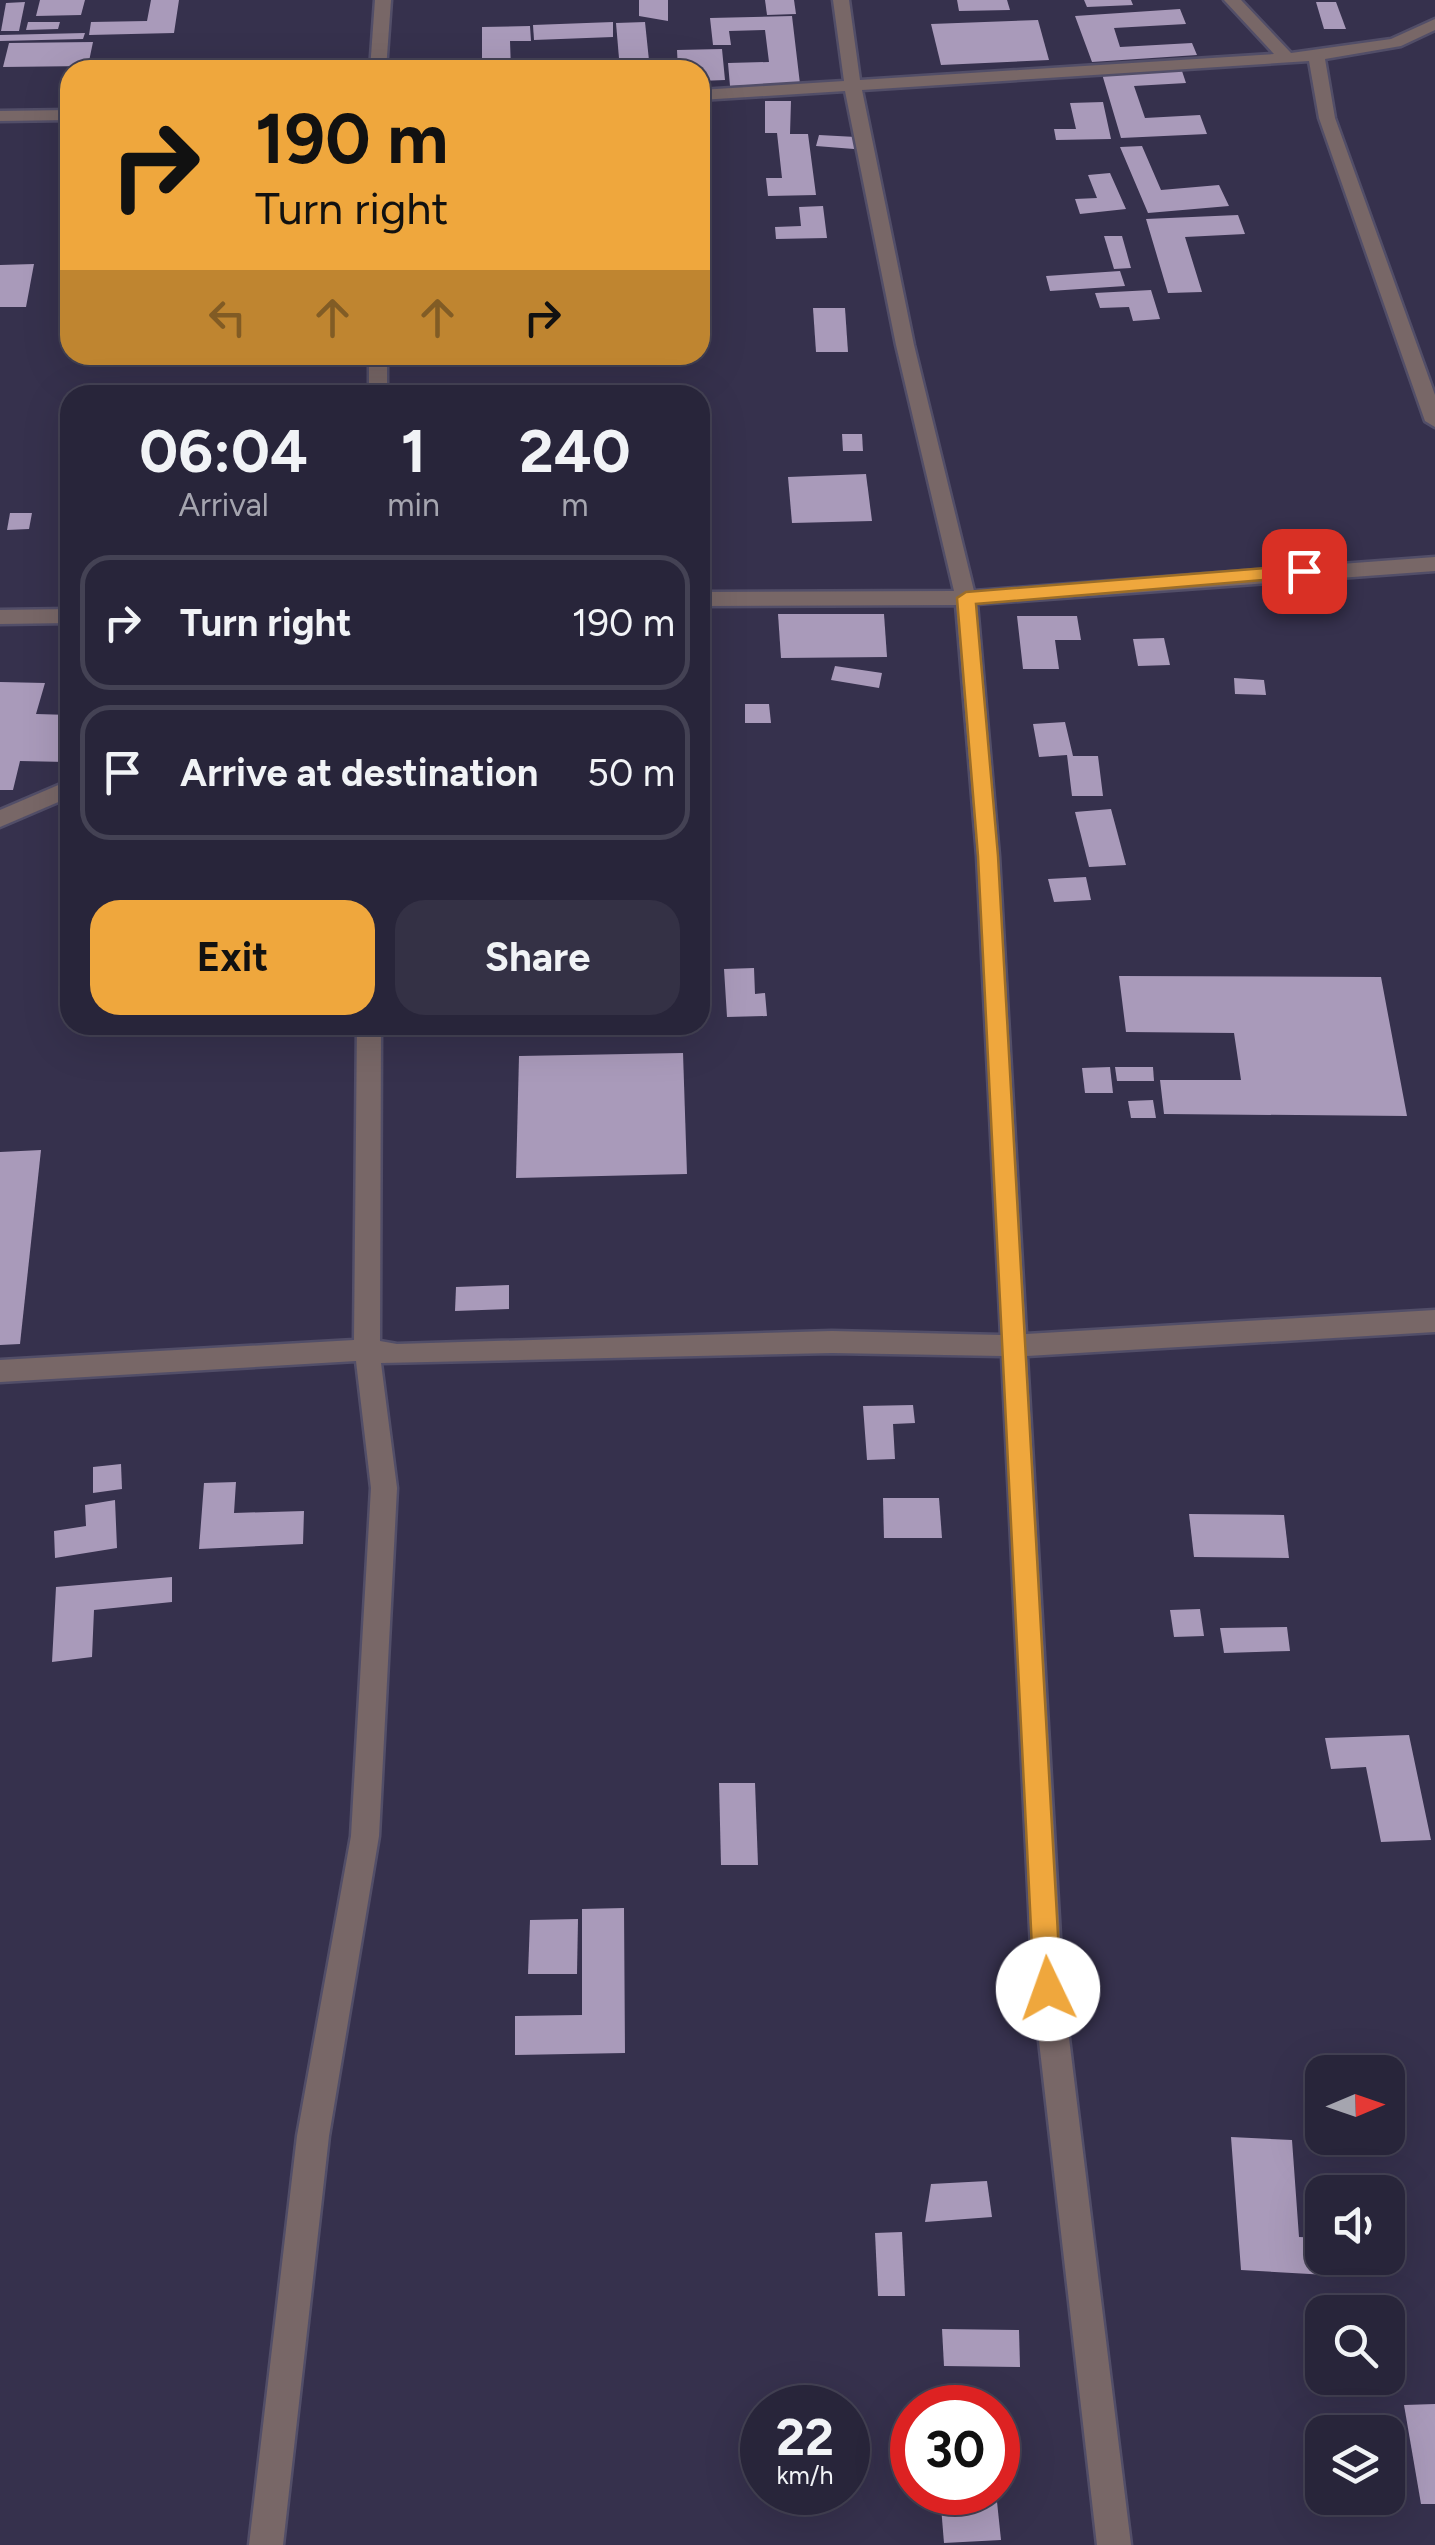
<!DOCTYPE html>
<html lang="en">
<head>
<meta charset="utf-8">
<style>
  body { margin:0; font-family:Figtree,sans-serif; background:#343145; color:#f1f3f6; height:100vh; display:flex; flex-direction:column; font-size:38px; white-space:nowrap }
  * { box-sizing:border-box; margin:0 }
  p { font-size:32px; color:#a5a5af }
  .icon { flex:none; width:55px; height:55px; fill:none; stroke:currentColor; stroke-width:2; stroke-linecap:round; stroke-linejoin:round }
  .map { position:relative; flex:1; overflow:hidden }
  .panel { position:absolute; left:60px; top:385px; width:650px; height:650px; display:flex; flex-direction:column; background:#28253a; border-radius:30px; box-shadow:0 10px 40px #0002,0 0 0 2px #444254 }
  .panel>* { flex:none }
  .guide { position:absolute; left:60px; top:60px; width:650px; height:305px; border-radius:30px; box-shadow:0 10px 40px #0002,0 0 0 2px #444254; background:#efa73d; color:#111; overflow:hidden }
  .needle { width:65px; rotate:88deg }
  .fabs { position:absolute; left:1305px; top:2055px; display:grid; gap:20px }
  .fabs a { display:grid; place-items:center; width:100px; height:100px; border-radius:20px; background:#28253a; box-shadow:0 10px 40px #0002,0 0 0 2px #444254; font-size:50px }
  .speed { position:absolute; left:740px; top:2385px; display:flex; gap:20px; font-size:50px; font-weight:700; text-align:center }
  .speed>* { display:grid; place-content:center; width:130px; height:130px; border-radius:50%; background:#28253a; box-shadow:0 10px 40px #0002,0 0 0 2px #444254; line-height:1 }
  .speed small { font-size:25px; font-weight:400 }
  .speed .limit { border:15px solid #d22; background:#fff; color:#111 }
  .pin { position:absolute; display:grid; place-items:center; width:85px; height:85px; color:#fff; margin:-42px; border-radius:20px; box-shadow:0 5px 15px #0006 }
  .me { position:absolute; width:110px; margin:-55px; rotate:357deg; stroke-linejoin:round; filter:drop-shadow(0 0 8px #0008) }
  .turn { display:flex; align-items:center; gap:35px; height:210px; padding:0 30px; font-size:45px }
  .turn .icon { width:130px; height:130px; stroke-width:2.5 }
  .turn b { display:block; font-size:70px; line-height:85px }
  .lanes { display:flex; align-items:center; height:95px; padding:0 30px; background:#0003; justify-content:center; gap:50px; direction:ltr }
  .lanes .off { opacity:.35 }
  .eta { display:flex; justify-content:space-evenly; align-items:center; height:170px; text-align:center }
  .eta b { font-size:60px; font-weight:700; line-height:70px }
  .primary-button { display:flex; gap:20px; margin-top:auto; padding:20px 30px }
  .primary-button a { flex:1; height:115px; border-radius:30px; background:#efa73d; color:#111; font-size:40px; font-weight:700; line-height:115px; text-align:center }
  .primary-button a+a { background:#343145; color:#f1f3f6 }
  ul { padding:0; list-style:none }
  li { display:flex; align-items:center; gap:30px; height:135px; margin:0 20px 15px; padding:0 10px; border:5px solid #444254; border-radius:30px }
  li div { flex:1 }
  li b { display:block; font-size:38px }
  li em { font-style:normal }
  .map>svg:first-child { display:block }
  .building { fill:#a99aba }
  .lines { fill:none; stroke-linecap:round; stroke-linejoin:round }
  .minor-casing { stroke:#524e68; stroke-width:5 }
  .minor { fill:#786767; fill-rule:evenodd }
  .route { fill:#efa73d; stroke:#9b6d28; stroke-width:2.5 }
</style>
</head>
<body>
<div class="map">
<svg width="1435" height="2545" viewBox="0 0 1435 2545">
  <rect width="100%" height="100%" fill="#36314d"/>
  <g class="building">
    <polygon points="40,0 85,0 81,15 36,16"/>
    <polygon points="151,0 179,0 174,33 89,35 91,22 147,21"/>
    <polygon points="639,0 668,0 668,21 639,16"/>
    <polygon points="765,0 794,0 796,14 767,15"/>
    <polygon points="957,0 1007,0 1010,10 959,11"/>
    <polygon points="1084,0 1131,0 1133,5 1087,7"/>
    <polygon points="25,2 19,31 1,31 6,3"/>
    <polygon points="1316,2 1336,2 1346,29 1324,29"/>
    <polygon points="1180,9 1186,24 1114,28 1120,47 1192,43 1197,55 1092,62 1075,16"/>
    <polygon points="792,16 800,84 730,86 728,63 769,62 765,30 729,31 731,45 713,45 710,18"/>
    <polygon points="1038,20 1049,60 941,65 931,24"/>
    <polygon points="28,22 60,22 58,29 26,30"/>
    <polygon points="613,22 613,37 534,40 533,25"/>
    <polygon points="645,22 650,70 620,70 616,23"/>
    <polygon points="530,26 531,41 510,41 511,70 482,70 482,27"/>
    <polygon points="85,33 83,39 0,41 0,35"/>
    <polygon points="93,42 88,66 3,67 9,43"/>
    <polygon points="722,49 725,80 700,81 700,70 678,70 677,50"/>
    <polygon points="1182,71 1186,83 1134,86 1145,118 1200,115 1207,134 1121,138 1102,74"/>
    <polygon points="765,101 791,101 790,134 808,134 816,195 768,196 766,178 782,178 777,133 765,133"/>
    <polygon points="1103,102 1111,139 1056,140 1054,129 1076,129 1070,103"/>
    <polygon points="819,135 856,137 854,149 816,146"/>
    <polygon points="1142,146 1161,190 1219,185 1229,206 1148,213 1120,147"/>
    <polygon points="1110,173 1126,209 1080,214 1075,199 1097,198 1088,175"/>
    <polygon points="823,206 827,238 776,239 775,227 801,226 799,207"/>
    <polygon points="1238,215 1245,234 1185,237 1202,292 1168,293 1146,219"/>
    <polygon points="1104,236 1122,236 1131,268 1114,269"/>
    <polygon points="34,264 26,307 0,307 0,265"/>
    <polygon points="1120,271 1125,286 1050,291 1046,276"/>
    <polygon points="1151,290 1160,319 1133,321 1129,307 1100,308 1095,293"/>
    <polygon points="813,308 845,308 848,352 816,352"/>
    <polygon points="842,434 862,434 863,451 843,451"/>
    <polygon points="866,474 872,521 792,523 788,477"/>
    <polygon points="10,513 32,513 29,529 7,530"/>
    <polygon points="778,614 884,614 887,657 781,658"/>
    <polygon points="1017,616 1077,616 1081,640 1055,640 1059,669 1023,669"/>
    <polygon points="1164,638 1170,665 1138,666 1133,639"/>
    <polygon points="835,666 882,673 879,688 831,680"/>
    <polygon points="1234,678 1264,680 1266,695 1235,694"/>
    <polygon points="0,682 45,683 36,714 70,715 66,762 20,761 13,790 0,790"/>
    <polygon points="745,704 769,704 771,723 745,723"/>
    <polygon points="1065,722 1073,756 1098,756 1103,796 1072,796 1067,755 1039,757 1033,724"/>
    <polygon points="1111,809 1126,865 1089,867 1075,812"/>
    <polygon points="1086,877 1091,900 1054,902 1048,879"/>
    <polygon points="754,968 755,994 765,993 767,1016 727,1017 724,969"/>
    <polygon points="1119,976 1381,977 1407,1116 1164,1114 1160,1080 1241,1080 1234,1033 1126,1032"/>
    <polygon points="683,1053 687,1174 516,1178 519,1056"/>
    <polygon points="1110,1067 1113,1093 1085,1093 1082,1068"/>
    <polygon points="1115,1067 1153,1067 1154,1081 1117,1081"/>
    <polygon points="1153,1100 1156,1118 1131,1118 1128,1101"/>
    <polygon points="41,1150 20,1344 0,1345 0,1152"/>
    <polygon points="509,1285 509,1309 455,1311 456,1287"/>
    <polygon points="913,1405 915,1423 893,1424 895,1459 867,1460 863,1406"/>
    <polygon points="121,1464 122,1489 93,1493 93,1467"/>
    <polygon points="236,1482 234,1513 304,1511 303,1544 199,1549 204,1483"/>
    <polygon points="883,1498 939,1498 942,1538 884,1538"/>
    <polygon points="115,1500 117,1548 55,1558 54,1531 86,1526 85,1505"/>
    <polygon points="1189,1514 1284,1515 1289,1558 1194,1557"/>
    <polygon points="172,1577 172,1602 94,1610 92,1657 52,1662 56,1587"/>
    <polygon points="1200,1609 1204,1636 1174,1637 1170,1610"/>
    <polygon points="1287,1627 1290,1651 1224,1653 1220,1628"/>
    <polygon points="1409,1735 1431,1840 1381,1842 1366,1767 1331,1769 1325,1738"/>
    <polygon points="719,1783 755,1783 758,1865 721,1865"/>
    <polygon points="624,1908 625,2053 515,2055 515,2016 582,2015 582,1909"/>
    <polygon points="578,1919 577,1974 528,1974 530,1920"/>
    <polygon points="1231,2137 1292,2140 1299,2237 1322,2238 1322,2258 1343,2258 1345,2276 1241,2270"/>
    <polygon points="987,2181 992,2217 925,2222 931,2184"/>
    <polygon points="902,2232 905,2296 878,2296 875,2233"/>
    <polygon points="942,2329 1019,2330 1020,2367 944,2366"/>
    <polygon points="1435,2404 1435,2504 1421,2504 1404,2405"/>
    <polygon points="974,2492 996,2492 1001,2540 944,2543 940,2494"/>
  </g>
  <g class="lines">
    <g class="minor-casing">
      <g id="minor">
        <polygon points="375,0 391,0 386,70 370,70"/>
        <polygon points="833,0 849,0 860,80 1274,54 1224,0 1241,0 1291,53 1391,39 1435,19 1435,30 1401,46 1325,59 1335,118 1435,395 1435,427 1425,421 1319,118 1309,61 862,90 914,345 974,591 1435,557 1435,571 977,604 999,856 1026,1334 1435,1310 1435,1332 1027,1356 1063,1989 1131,2545 1097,2545 1033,1989 1002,1356 832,1353 381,1363 397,1488 379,1836 329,2136 283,2545 249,2545 297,2136 351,1836 371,1488 356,1361 0,1382 0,1360 354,1340 357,1025 381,1025 380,1341 397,1344 832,1331 1001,1335 977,856 956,605 700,606 700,592 954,591 896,345 845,91 700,100 700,90 844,81"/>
        <polygon points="70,110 70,120 0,121 0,111"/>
        <rect x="369" y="355" width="18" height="40"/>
        <polygon points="70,609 70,623 0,624 0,610"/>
        <polygon points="70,780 70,797 0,827 0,810"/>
      </g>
    </g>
    <use href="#minor" class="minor"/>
  </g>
  <polygon class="route" points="1304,565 1311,567 1311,576 976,604 998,856 1061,1989 1057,1999 1048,2002 1038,1999 1034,1989 978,856 957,598 966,592"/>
</svg>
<div class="fabs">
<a><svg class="needle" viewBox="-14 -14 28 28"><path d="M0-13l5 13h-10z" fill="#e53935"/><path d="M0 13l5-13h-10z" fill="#a5a5af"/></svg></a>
<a><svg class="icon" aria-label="sound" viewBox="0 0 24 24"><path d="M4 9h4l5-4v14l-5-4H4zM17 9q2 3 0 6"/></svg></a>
<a><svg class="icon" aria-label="search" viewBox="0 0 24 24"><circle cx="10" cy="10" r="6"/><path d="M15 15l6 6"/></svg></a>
<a><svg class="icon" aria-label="layers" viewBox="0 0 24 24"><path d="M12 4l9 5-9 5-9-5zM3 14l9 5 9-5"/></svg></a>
</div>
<div class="speed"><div>22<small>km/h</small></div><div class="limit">30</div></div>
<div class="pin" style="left:1304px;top:571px;background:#d93025"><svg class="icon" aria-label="arrive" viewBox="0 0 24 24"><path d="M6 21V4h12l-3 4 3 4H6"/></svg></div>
<svg class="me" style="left:1048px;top:1989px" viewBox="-20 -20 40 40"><circle r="19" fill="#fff"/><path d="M0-13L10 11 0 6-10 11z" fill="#efa73d"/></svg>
<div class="guide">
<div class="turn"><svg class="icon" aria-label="right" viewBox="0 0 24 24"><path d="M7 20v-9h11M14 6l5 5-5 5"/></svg><div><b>190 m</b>Turn right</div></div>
<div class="lanes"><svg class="icon off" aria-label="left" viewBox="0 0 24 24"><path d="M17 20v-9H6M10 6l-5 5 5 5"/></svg><svg class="icon off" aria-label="ahead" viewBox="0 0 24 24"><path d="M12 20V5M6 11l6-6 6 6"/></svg><svg class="icon off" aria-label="ahead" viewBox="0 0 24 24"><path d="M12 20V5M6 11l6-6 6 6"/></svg><svg class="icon" aria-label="right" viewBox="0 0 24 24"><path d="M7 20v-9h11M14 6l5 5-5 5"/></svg></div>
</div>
<section class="panel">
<div class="eta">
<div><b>06:04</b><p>Arrival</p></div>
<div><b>1</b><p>min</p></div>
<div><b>240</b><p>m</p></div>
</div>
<ul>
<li><svg class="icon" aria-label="right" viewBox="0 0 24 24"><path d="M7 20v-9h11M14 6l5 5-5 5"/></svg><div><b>Turn right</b></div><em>190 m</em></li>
<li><svg class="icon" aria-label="arrive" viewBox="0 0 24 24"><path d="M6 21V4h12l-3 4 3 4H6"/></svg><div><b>Arrive at destination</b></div><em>50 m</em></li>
</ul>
<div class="primary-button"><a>Exit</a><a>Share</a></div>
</section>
</div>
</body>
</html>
